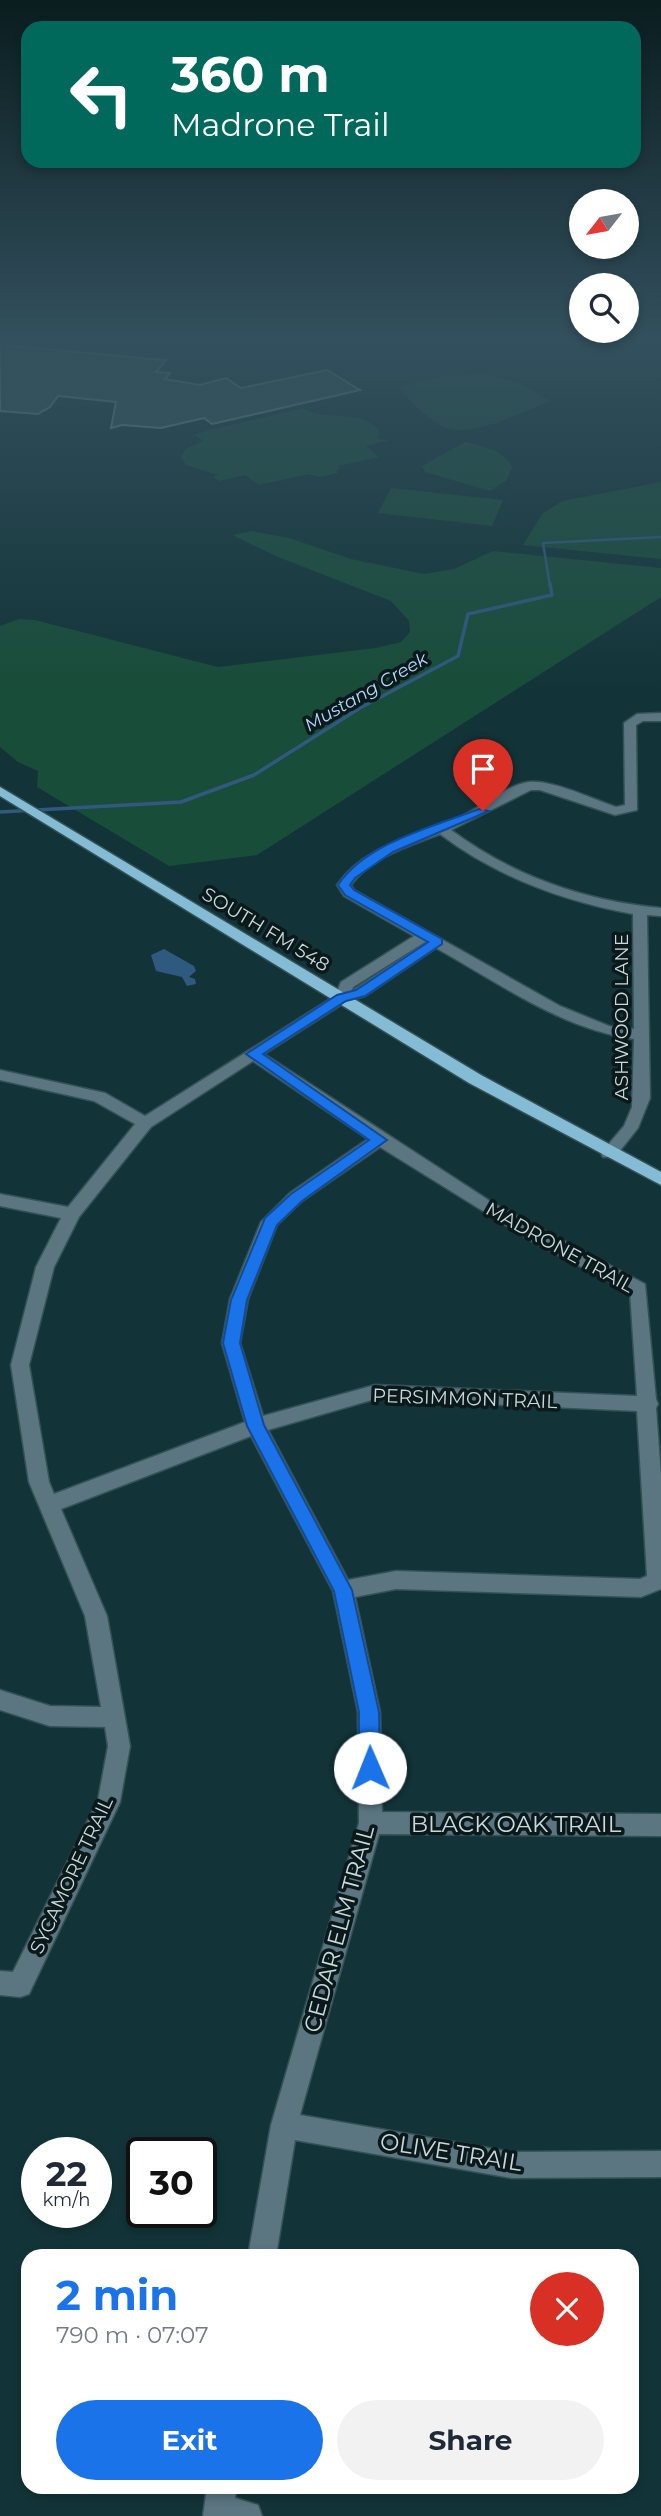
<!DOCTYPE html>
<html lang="en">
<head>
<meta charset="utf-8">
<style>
  body { margin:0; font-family:Montserrat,sans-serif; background:#f2f2f3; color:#1f2937; height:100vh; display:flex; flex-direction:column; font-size:26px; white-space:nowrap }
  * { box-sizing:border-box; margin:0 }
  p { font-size:23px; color:#747a83 }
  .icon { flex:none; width:38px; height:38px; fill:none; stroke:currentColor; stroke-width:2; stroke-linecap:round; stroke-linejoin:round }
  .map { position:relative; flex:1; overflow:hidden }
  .sheet { position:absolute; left:21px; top:2249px; width:618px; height:245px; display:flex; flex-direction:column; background:#fff; border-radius:21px; box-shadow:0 4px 10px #0003 }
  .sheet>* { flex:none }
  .guide { position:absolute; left:21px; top:21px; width:620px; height:147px; border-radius:21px; box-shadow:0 4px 10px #0003; background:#00695c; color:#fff; overflow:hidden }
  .needle { width:46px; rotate:239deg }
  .controls { position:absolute; left:569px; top:189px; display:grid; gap:14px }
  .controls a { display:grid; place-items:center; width:70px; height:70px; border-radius:50%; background:#fff; box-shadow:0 4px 10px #0003; font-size:35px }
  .speed { position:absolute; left:21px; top:2137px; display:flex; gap:14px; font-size:35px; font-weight:700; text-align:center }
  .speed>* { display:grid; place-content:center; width:91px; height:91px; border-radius:50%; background:#fff; box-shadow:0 4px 10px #0003; line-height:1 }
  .speed small { font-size:18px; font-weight:400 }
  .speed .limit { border:4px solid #111; border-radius:10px; background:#fff; color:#111 }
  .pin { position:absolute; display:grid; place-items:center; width:60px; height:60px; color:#fff; margin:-72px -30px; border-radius:50% 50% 50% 0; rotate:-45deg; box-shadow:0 0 7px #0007 }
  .pin .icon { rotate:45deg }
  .me { position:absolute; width:77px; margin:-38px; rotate:359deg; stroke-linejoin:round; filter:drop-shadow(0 0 5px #0008) }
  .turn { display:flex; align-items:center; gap:24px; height:147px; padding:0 35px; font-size:32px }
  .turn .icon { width:91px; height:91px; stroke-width:2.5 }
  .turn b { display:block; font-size:49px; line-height:60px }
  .round { display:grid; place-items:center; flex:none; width:74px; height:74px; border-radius:37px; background:#f2f2f3 }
  .overview { display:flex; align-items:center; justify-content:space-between; height:119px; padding:0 35px }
  h1 { font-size:42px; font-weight:700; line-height:52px; color:#1a73e8 }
  .primary-button { display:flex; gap:14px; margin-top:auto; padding:14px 35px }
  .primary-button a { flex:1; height:80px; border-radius:42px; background:#1a73e8; color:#fff; font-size:28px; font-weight:700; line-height:80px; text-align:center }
  .primary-button a+a { background:#f2f2f3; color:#1f2937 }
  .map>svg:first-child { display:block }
  .green { fill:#184d39 }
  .water { fill:#305980 }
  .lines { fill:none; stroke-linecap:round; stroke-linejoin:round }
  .stream-far1 { stroke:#305980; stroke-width:2.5 }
  .stream { stroke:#305980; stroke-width:3.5 }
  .building { fill:#375854; stroke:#729590; stroke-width:2 }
  .minor-casing { stroke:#335255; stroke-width:3 }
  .major-casing { stroke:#335255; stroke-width:3 }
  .minor { fill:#5b7581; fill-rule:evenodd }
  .major { fill:#85bcd5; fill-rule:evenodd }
  .route { fill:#1a73e8; stroke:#114b97; stroke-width:2 }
  .labels { text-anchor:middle; stroke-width:7; stroke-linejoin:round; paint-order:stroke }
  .far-water-label { font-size:18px; font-style:italic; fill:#b2d8fd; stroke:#0b191b }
  .street-label { font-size:19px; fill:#c7d9db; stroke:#0b191b }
  .near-street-label { font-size:23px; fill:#c7d9db; stroke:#0b191b }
</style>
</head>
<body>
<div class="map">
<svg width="661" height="2516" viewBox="0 0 661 2516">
  <rect width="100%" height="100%" fill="#123438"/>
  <g class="green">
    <path d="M484 373 524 385 550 401C524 411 471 439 444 427 425 418 412 402 398 387L436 377Z"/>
    <path d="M303 408C327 423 353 407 379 429L378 439 389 440 366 446 379 457 338 466 340 469 336 470 338 473 320 477 308 474 259 485 245 475 219 481 213 477 218 475 186 465 181 457 186 449 203 441 194 434Z"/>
    <path d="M465 442C482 446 504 450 512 467L507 480 490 491 425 472 422 466Z"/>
    <polygon points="661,482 661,559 523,545 542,514 562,501"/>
    <polygon points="391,488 503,500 492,526 378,513"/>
    <polygon points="252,531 289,538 351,559 424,574 454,569 493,551 661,568 661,597 257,855 169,866 37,787 38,771 18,762 0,747 0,626 19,619 35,620 218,667 375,648 401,642 410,632 409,621 391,601 278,557 232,535"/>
  </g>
  <polygon class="water" points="164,949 194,966 196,971 189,977 195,979 196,984 187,986 182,977 156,971 151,955"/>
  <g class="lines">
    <polyline class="stream-far1" points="550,586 543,543 661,537"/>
    <polyline class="stream" points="0,812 181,802 254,775 360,708 458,656 468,614 552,595 550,584"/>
  </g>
  <polygon class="building" points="0,345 166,360 156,372 170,373 165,379 200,385 226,378 241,388 327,370 360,390 212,424 204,418 161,428 122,425 111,428 116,402 58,396 50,407 38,414 0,411"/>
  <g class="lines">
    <g class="minor-casing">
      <g id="minor">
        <path d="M661 713V721H643L636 725 637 810 615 815 540 790H531L451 830C513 876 585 901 661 908V916L647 915 650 1098 638 1128 615 1157H603L601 1153 624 1126 632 1107 634 1039C561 1029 499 983 436 948L365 996 347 1001 264 1054 496 1205 645 1284 656 1399 658 1404 656 1408 661 1476V1589L641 1597 396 1589 355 1597 380 1712 382 1812 661 1814V1836L379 1834 300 2115 512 2152 661 2151V2177L512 2178 295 2140 276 2256H248L271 2125 359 1823 358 1712 333 1591 251 1436 61 1509 107 1616 130 1746 120 1802 29 1994 20 1997 0 1995V1971L13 1972 98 1800 108 1746 105 1727 50 1726 0 1710V1690L50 1706 101 1707 85 1616 29 1482 11 1365 36 1267 61 1218 0 1206V1194L68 1207 135 1124 94 1101 0 1080V1070L105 1093 145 1116 335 996 341 982 414 936 344 896 337 885C366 843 418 837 462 816 483 806 505 786 528 782 551 779 593 799 616 807L625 805 624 723 637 714ZM440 834C497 877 563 901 633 914L634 1029 609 1026 560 1006 354 890 351 885C371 857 409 846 440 834ZM425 942H426L352 991 353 987ZM253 1061 368 1139 290 1193 261 1222 230 1299 222 1343 245 1422 54 1494 49 1482 29 1365 54 1267 79 1217 151 1127ZM380 1147 533 1242 630 1292 637 1396 375 1385 263 1416 240 1343 248 1299 277 1225 302 1201ZM375 1399 637 1411 647 1576 640 1579 396 1571 348 1580 268 1430Z"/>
        <polygon points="207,2487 237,2487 235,2498 258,2505 262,2516 203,2516"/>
      </g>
    </g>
    <g class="major-casing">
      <polygon id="major" points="0,787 481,1075 661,1172 661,1185 469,1083 0,796"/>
    </g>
    <use href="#minor" class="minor"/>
    <use href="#major" class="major"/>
  </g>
  <linearGradient id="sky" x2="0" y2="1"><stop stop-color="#0a1d1f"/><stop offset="0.49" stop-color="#33505e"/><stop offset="1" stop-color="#33505e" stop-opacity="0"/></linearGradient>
  <rect width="661" height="692" fill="url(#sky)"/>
  <path class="route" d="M479 809 489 811 393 852 355 878 350 885 354 890 442 939V944L365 996 346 1001 263 1054 387 1140 302 1201 277 1225 247 1300 240 1343 264 1425 352 1590 379 1712 380 1768 377 1774 370 1777 362 1774 359 1768V1712L334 1591 247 1426 223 1343 231 1300 265 1218 291 1194 369 1140 246 1054 337 995 356 990 428 942 345 895 338 885C367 842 433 827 479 809Z"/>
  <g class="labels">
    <g class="far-water-label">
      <text transform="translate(366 692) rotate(-30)" y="6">Mustang Creek</text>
    </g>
    <g class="street-label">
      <text transform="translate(266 929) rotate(31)" y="7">SOUTH FM 548</text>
      <text transform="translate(621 1017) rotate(-90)" y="7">ASHWOOD LANE</text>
      <text transform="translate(560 1247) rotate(29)" y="7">MADRONE TRAIL</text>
      <text transform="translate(465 1398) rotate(2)" y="7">PERSIMMON TRAIL</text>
      <text transform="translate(71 1875) rotate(-65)" y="7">SYCAMORE TRAIL</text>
    </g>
    <g class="near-street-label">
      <text x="516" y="1832">BLACK OAK TRAIL</text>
      <text transform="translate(339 1929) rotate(-75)" y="8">CEDAR ELM TRAIL</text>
      <text transform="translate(451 2152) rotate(9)" y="8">OLIVE TRAIL</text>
    </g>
  </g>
</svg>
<div class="controls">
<a><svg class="needle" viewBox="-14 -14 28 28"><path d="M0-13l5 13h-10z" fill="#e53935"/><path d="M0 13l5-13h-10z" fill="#747a83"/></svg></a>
<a><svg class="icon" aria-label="search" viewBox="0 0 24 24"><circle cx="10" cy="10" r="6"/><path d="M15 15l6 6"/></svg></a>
</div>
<div class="speed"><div>22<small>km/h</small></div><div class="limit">30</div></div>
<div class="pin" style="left:483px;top:811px;background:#d93025"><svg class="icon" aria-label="arrive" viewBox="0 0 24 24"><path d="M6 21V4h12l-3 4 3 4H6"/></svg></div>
<svg class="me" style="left:370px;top:1768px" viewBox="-20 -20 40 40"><circle r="19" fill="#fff"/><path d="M0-13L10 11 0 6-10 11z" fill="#1a73e8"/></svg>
<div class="guide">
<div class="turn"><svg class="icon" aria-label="left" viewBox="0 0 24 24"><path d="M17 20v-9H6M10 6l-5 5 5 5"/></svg><div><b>360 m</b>Madrone Trail</div></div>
</div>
<section class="sheet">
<div class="overview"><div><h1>2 min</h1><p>790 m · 07:07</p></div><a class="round" style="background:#d93025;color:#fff"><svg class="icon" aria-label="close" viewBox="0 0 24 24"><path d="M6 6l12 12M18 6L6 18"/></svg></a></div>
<div class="primary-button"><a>Exit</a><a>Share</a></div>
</section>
</div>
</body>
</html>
